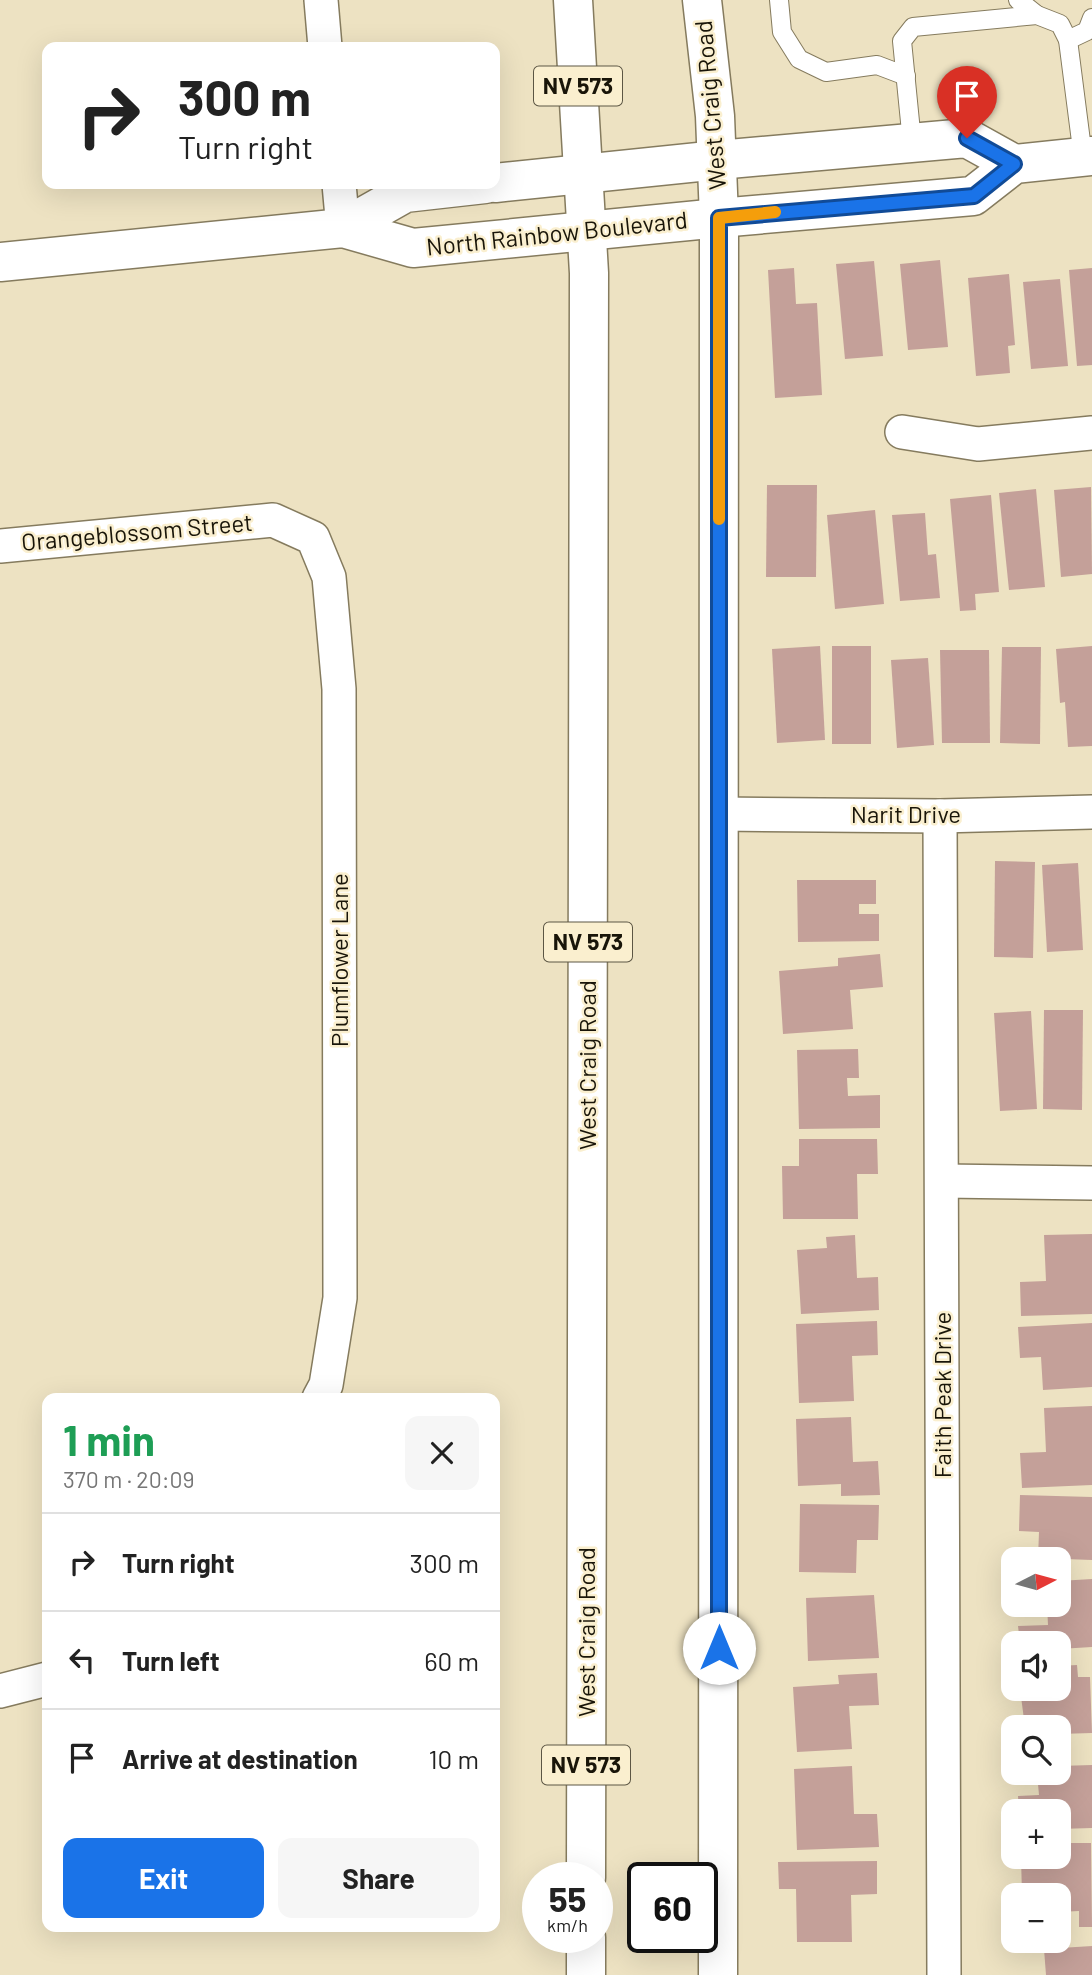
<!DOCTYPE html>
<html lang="en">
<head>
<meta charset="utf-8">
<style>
  body { margin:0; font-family:Barlow,sans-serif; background:#f6f6f6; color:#222; height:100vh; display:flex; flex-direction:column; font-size:26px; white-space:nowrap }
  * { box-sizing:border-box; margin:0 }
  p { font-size:23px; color:#767676 }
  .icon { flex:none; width:38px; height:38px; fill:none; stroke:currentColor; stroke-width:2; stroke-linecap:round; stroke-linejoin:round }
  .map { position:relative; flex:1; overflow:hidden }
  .drawer { position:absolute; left:42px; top:1393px; width:458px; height:539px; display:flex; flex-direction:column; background:#fff; border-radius:14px; box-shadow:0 7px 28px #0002 }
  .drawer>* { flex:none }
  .banner { position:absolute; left:42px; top:42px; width:458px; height:147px; border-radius:14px; box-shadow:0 7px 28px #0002; background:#fff; color:#222; overflow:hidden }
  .needle { width:46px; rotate:84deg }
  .fabs { position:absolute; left:1001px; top:1547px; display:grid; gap:14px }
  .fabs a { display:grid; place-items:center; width:70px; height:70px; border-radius:14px; background:#fff; box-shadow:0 7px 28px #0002; font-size:35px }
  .speed { position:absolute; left:522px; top:1862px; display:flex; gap:14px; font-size:35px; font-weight:700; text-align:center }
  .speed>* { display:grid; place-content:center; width:91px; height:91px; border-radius:50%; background:#fff; box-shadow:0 7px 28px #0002; line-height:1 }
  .speed small { font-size:18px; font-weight:400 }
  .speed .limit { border:4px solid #111; border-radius:10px; background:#fff; color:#111 }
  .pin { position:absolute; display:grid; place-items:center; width:60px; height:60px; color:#fff; margin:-72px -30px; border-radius:50% 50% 50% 0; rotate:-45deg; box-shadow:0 0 7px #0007 }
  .pin .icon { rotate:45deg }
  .me { position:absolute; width:77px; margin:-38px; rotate:0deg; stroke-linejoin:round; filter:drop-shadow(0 0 5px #0008) }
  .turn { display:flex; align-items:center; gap:24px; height:147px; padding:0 21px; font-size:32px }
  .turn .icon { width:91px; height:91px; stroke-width:2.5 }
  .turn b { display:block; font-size:49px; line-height:60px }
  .round { display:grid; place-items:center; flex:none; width:74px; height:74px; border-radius:14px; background:#f6f6f6 }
  .head { display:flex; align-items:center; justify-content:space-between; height:119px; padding:0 21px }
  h1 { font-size:42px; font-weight:700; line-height:52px; color:#1e9e55 }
  .primary-button { display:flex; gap:14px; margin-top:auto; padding:14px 21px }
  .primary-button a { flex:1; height:80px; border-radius:14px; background:#1a73e8; color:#fff; font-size:28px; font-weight:700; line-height:80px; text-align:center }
  .primary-button a+a { background:#f6f6f6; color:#222 }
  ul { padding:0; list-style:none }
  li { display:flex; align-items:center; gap:21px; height:98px; padding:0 21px; border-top:2px solid #e0e0e0 }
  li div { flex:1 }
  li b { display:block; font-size:26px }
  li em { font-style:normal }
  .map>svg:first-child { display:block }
  .building { fill:#c4a099 }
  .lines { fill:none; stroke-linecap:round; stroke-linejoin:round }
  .service-casing { stroke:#857b5e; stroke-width:20 }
  .minor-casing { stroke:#857b5e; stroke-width:36 }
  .secondary-casing { stroke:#857b5e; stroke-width:41 }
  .primary-casing { stroke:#857b5e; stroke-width:41 }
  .service { stroke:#fff; stroke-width:18 }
  .minor { stroke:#fff; stroke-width:33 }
  .secondary { stroke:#fff; stroke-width:38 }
  .primary { stroke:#fff; stroke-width:38 }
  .route-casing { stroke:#114b97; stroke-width:18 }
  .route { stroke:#1a73e8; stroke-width:12 }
  .slow { stroke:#f59e0b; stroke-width:12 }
  .labels { text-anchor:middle; stroke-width:5; stroke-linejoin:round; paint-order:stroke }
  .shield { fill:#faefcf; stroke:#5c5644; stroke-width:2 }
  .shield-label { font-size:23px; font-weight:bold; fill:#191509 }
  .street-label { font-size:24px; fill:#191509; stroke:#faefcf }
</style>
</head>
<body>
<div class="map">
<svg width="1092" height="1975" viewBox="0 0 1092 1975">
  <rect width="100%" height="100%" fill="#ede2c2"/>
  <g class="building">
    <polygon points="940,260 948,347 908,350 900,264"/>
    <polygon points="874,261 883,356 845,359 836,264"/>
    <polygon points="794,268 796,304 817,303 822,395 775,398 768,270"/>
    <polygon points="1092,268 1092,365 1077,366 1069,270"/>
    <polygon points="1009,274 1015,345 1008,346 1010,373 976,376 968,278"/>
    <polygon points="1060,279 1068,366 1031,369 1023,282"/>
    <polygon points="767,485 817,485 816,577 766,577"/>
    <polygon points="1091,487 1092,574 1061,577 1054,490"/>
    <polygon points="1036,489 1045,587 1009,590 999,493"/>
    <polygon points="991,495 999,592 975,594 976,610 960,611 950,499"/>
    <polygon points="875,510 884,604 835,609 827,515"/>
    <polygon points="925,513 928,555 936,554 940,598 900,601 892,515"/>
    <polygon points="820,646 825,740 777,743 772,649"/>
    <rect x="832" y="646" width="39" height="98"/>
    <polygon points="1092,646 1092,746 1068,747 1065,702 1060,703 1056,649"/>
    <polygon points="1002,647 1041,647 1040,744 1000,743"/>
    <polygon points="940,650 989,650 990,743 942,743"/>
    <polygon points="928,658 934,745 897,748 891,660"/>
    <polygon points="995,861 1035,862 1033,958 994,957"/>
    <polygon points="1078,863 1083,950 1047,952 1042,865"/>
    <polygon points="797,880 876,880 876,904 859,904 859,914 879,914 879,941 798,942"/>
    <polygon points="880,954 883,987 850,990 853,1029 783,1034 779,971 838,966 838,958"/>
    <polygon points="1044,1010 1083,1010 1082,1110 1043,1109"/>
    <polygon points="1031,1011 1037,1109 1000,1111 994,1013"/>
    <polygon points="858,1049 859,1078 847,1078 848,1096 880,1095 880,1128 799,1129 797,1050"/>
    <polygon points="799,1139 877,1139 878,1174 857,1174 858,1219 783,1219 782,1166 799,1166"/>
    <polygon points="1092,1234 1092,1314 1021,1316 1020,1282 1046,1281 1044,1235"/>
    <polygon points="855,1235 857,1278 878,1277 879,1310 801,1314 797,1250 827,1248 826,1237"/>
    <polygon points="877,1321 878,1355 852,1356 854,1401 799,1403 796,1324"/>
    <polygon points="1092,1323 1092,1387 1043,1390 1041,1357 1020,1358 1018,1327"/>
    <polygon points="1092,1406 1092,1485 1022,1488 1020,1453 1046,1452 1044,1408"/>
    <polygon points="851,1417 853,1462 878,1461 880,1495 841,1496 841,1484 798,1486 796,1419"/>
    <polygon points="1020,1495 1092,1497 1092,1560 1038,1558 1039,1532 1019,1531"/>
    <polygon points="800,1504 879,1505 878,1540 857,1540 856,1573 799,1572"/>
    <polygon points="1092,1579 1092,1647 1059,1649 1059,1643 1020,1643 1018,1626 1048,1625 1047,1605 1059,1605 1059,1581"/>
    <polygon points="874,1595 879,1658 808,1661 806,1598"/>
    <polygon points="1077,1665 1078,1677 1090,1677 1092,1733 1059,1734 1059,1727 1025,1727 1020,1689 1059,1689 1059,1666"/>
    <polygon points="877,1673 879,1705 849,1706 852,1749 797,1752 793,1687 839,1684 838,1675"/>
    <polygon points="1092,1765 1092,1828 1059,1829 1059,1811 1019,1811 1018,1796 1039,1795 1037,1773 1059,1773 1059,1766"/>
    <polygon points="852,1766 854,1814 877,1814 879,1847 797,1850 794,1769"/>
    <polygon points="1059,1843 1091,1843 1092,1927 1079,1927 1079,1911 1059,1912 1059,1895 1022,1895 1021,1857 1059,1857"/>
    <polygon points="877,1861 877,1894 851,1895 852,1942 797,1942 796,1889 779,1889 778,1862"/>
    <polygon points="1092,1946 1092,1975 1046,1975 1044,1949"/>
  </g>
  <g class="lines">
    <g class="service-casing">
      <g id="service">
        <polyline points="779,0 782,32 799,59 826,72 877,65 906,76"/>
        <polyline points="1018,0 1037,15"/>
        <polyline points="1068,40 1087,31 1092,18"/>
        <polyline points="912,142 902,41 913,27 1037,15 1060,24 1068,40 1083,157"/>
      </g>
    </g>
    <g class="minor-casing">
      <g id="minor">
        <polyline points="321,0 325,47"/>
        <polyline points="339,184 343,228"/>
        <polyline points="902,432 978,444 1092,433"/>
        <polyline points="0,546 273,520 313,538 329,577 339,689 340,1298 326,1385 319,1398"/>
        <polyline points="719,814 940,816 1092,812"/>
        <polyline points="940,816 944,1975"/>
        <polyline points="943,1181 1092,1183"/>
        <polyline points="0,1691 47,1679"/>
      </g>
    </g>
    <g class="secondary-casing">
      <g id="secondary">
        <polyline points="718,160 967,138 1014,164"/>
        <polyline points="719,218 973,196 1014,164 1092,156"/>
      </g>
    </g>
    <g class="primary-casing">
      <g id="primary">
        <polyline points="573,0 589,273 586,1878"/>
        <polyline points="702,0 715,116 719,218 718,1975"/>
        <polyline points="495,183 718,160"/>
        <polyline points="343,228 405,193 485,184"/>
        <polyline points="0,262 343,228 413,248 719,218"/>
        <polyline points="586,1975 586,1937"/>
      </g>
    </g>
    <use href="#service" class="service"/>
    <use href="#minor" class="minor"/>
    <use href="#secondary" class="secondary"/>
    <use href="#primary" class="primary"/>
  </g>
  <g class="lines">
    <g class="route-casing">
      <polyline id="route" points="719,1648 719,218 974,196 1014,164 967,138"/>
    </g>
    <use href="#route" class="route"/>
    <polyline class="slow" points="719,519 719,218 775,212"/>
  </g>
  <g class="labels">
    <g class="shield">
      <rect x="534" y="66.5" width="88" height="39" rx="5"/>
      <rect x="544" y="922.5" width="88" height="39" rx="5"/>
      <rect x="542" y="1745.5" width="88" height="39" rx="5"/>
    </g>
    <g class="shield-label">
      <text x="578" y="94">NV 573</text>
      <text x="588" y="950">NV 573</text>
      <text x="586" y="1773">NV 573</text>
    </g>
    <g class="street-label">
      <text transform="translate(711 105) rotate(-95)" y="8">West Craig Road</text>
      <text transform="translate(557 234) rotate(-6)" y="8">North Rainbow Boulevard</text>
      <text transform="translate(137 533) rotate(-5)" y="8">Orangeblossom Street</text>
      <text x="906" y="823">Narit Drive</text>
      <text transform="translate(340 960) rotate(-90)" y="8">Plumflower Lane</text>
      <text transform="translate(588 1065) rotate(-90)" y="8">West Craig Road</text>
      <text transform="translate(943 1395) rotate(-90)" y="8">Faith Peak Drive</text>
      <text transform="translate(587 1632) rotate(-90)" y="8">West Craig Road</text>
    </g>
  </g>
</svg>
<div class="fabs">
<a><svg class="needle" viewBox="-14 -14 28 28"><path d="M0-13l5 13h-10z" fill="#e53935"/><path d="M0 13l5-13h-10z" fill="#767676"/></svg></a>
<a><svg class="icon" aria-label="sound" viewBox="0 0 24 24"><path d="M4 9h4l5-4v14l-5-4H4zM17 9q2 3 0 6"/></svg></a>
<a><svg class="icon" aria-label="search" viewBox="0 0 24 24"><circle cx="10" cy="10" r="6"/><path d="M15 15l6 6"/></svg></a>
<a>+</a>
<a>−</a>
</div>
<div class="speed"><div>55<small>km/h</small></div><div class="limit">60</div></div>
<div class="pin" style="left:967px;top:138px;background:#d93025"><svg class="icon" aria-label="arrive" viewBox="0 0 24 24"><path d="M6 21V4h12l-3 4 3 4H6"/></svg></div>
<svg class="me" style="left:719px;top:1648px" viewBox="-20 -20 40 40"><circle r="19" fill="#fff"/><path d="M0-13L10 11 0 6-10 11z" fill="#1a73e8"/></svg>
<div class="banner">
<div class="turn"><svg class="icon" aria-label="right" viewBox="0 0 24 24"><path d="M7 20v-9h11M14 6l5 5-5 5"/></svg><div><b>300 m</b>Turn right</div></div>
</div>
<section class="drawer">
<div class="head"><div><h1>1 min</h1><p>370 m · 20:09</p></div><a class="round"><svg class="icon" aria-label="close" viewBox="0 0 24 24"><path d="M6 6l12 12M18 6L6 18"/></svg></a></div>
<ul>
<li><svg class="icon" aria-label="right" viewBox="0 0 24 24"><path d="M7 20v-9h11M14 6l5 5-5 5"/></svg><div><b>Turn right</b></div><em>300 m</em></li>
<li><svg class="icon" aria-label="left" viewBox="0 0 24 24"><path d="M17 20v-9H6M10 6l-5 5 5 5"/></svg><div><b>Turn left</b></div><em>60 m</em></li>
<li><svg class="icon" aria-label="arrive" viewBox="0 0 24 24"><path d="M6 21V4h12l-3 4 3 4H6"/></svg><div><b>Arrive at destination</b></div><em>10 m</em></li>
</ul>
<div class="primary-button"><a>Exit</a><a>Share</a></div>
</section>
</div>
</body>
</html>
